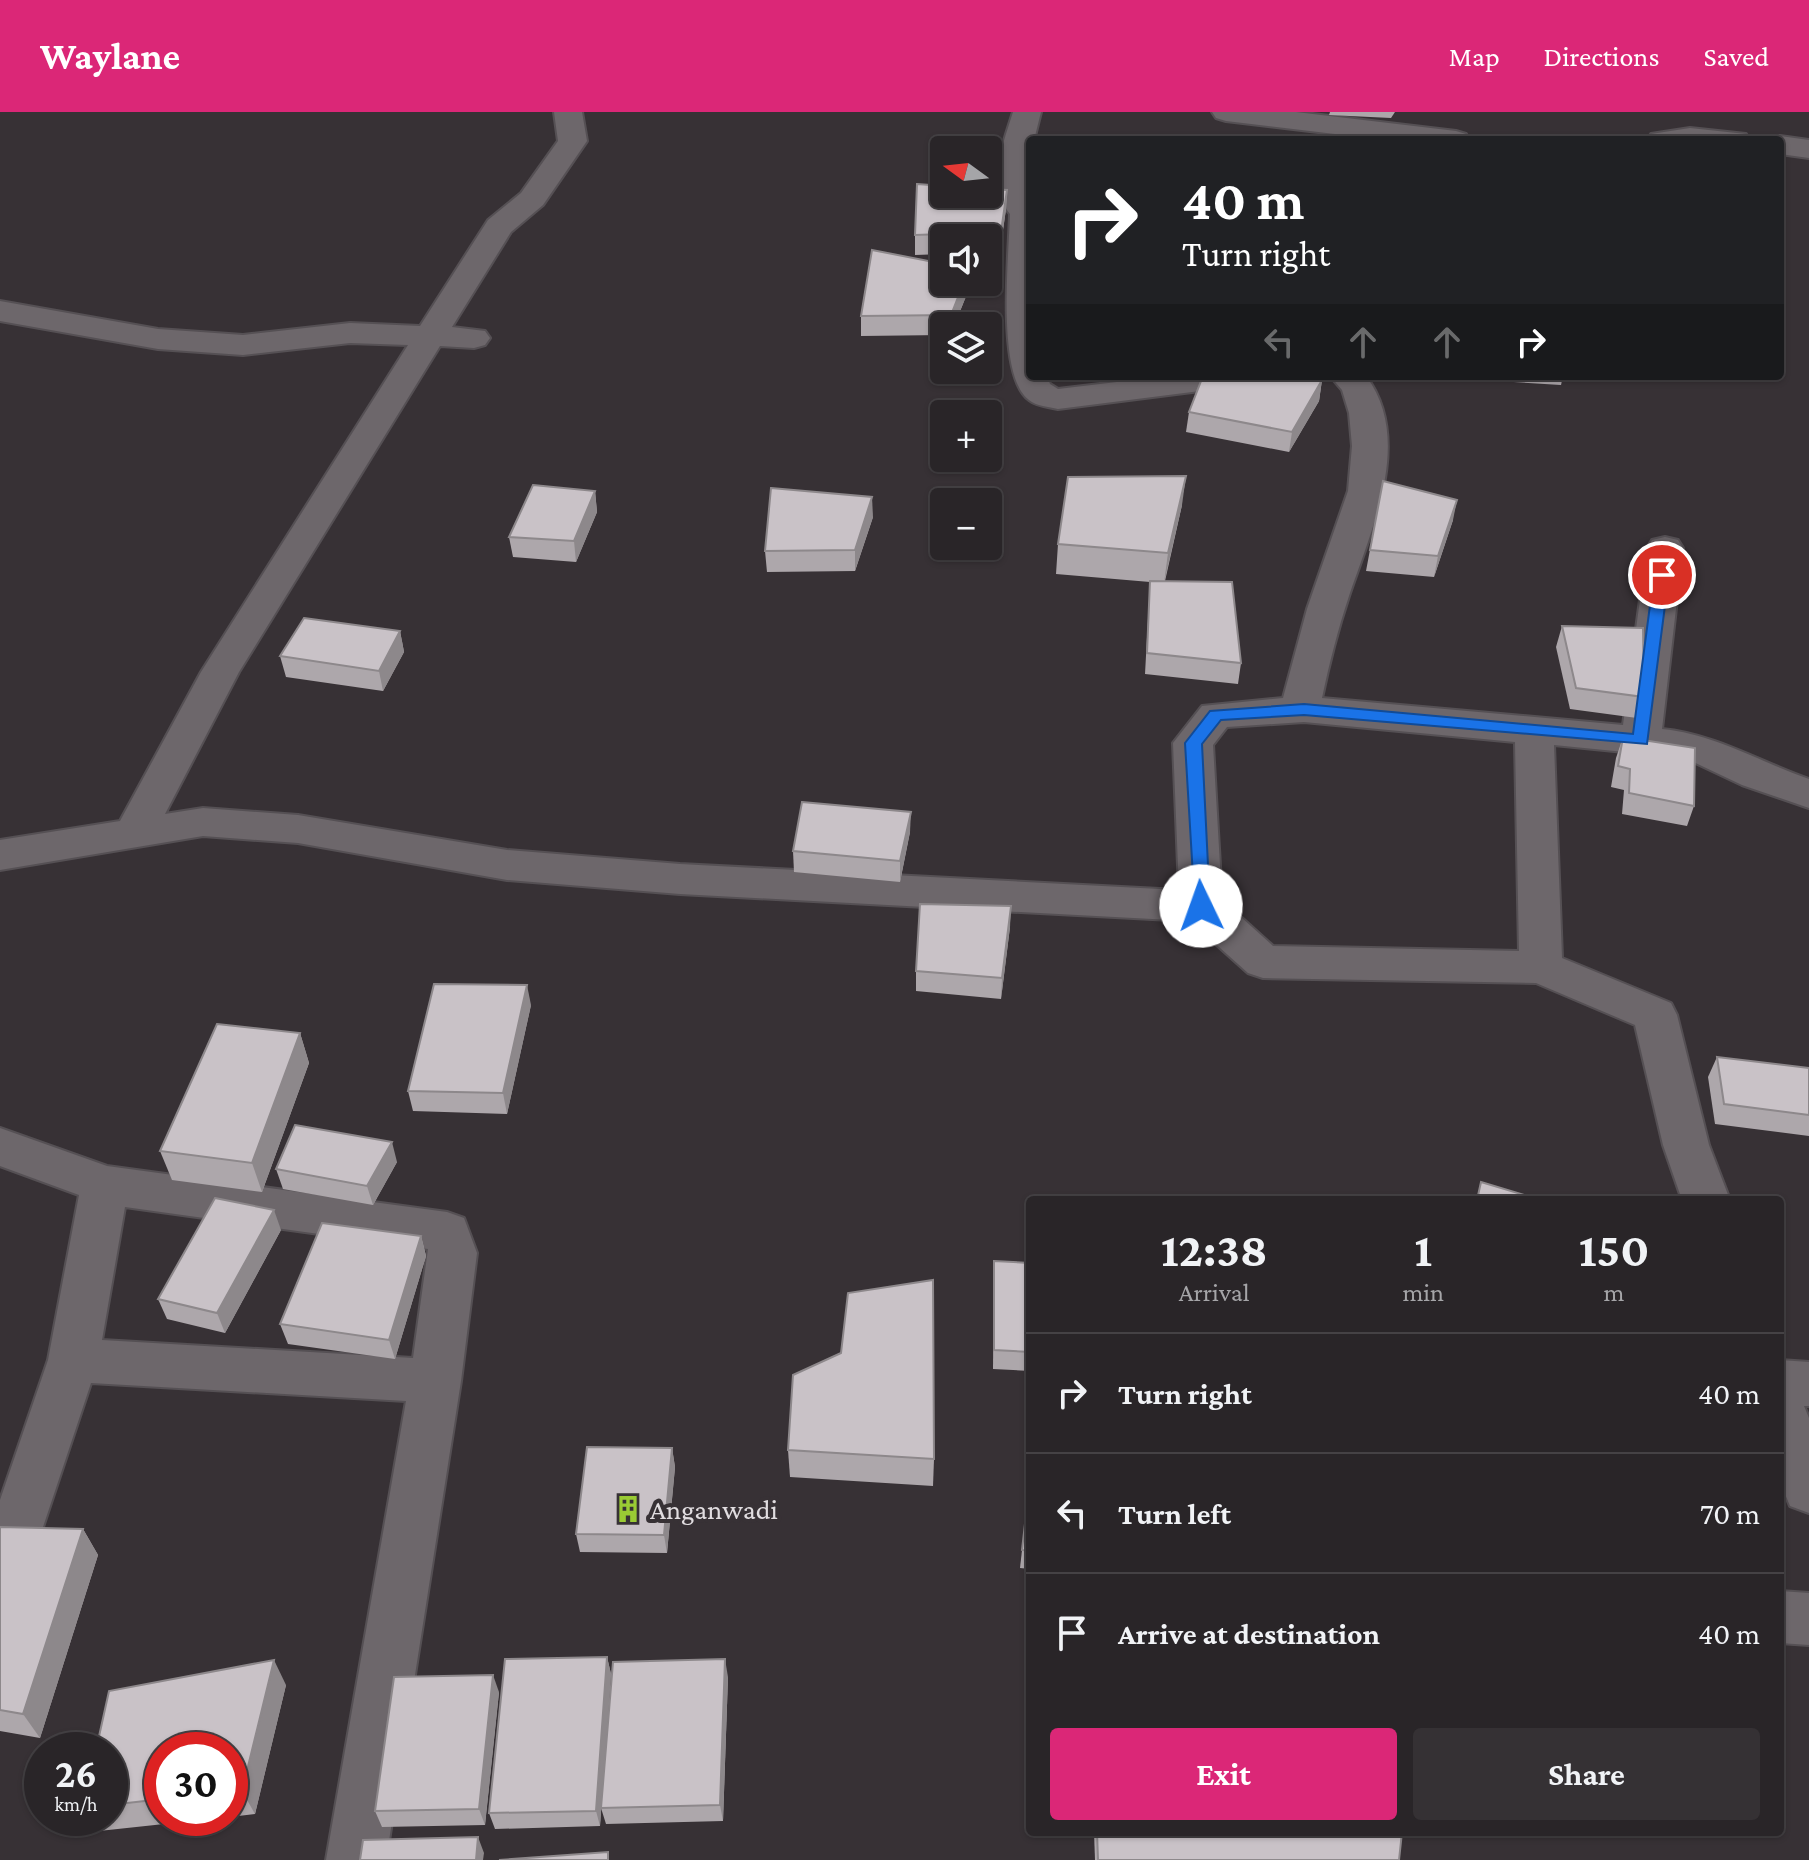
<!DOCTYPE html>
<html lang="en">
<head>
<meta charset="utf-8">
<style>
  body { margin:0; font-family:"Crimson Pro",serif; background:#353134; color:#f1f3f6; height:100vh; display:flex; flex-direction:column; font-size:30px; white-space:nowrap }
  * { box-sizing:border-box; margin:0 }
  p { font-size:26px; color:#a5a5a8 }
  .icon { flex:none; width:44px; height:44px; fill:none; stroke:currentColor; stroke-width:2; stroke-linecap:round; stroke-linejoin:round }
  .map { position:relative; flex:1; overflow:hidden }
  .side { position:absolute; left:1026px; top:1084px; width:758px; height:640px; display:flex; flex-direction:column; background:#292528; border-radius:8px; box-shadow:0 2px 6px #0004,0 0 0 2px #454245 }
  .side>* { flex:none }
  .hud { position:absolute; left:1026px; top:24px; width:758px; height:244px; border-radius:8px; box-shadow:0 2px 6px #0004,0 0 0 2px #454245; background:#202124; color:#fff; overflow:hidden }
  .needle { width:52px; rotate:285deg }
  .buttons { position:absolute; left:930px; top:24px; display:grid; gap:16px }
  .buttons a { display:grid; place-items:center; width:72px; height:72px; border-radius:8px; background:#292528; box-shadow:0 2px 6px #0004,0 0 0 2px #454245; font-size:40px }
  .speed { position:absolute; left:24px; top:1620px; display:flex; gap:16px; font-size:40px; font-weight:700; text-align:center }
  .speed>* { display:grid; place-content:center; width:104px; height:104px; border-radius:50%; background:#292528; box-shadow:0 2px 6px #0004,0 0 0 2px #454245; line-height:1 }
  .speed small { font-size:20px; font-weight:400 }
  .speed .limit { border:12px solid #d22; background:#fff; color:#111 }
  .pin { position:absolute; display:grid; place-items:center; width:68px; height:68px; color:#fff; margin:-34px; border:4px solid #fff; border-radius:50%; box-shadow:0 2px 8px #0007 }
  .me { position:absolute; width:88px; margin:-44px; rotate:357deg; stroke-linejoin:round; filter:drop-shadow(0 0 6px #0008) }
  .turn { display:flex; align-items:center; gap:28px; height:168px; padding:0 24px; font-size:36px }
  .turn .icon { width:104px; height:104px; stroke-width:2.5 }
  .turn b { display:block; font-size:56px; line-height:68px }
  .lanes { display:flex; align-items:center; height:76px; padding:0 24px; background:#0003; justify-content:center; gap:40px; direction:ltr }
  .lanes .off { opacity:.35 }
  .eta { display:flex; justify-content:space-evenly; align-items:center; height:136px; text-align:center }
  .eta b { font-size:48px; font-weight:700; line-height:56px }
  .button { display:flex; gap:16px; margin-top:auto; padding:16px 24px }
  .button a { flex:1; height:92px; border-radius:8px; background:#db2777; color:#fff; font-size:32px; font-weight:700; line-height:92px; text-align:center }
  .button a+a { background:#353134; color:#f1f3f6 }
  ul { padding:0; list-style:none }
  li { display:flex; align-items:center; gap:24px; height:120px; padding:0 24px; border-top:2px solid #454245 }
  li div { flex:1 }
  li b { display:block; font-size:30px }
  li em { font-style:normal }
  header { display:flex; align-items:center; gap:48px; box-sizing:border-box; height:112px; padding:0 40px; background:#db2777; color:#fff }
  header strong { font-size:38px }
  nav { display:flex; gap:44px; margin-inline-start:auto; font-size:28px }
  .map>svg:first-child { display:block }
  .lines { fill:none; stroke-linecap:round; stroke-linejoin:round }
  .minor-casing { stroke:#555054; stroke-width:4 }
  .minor { fill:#6d676b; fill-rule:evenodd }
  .wall { fill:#ada7ab }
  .shaded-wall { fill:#8d888b }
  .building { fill:#c9c2c7; stroke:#8d888b; stroke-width:2 }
  .route { fill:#1a73e8; stroke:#114b97; stroke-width:2 }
  .labels { text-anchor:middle; stroke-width:8; stroke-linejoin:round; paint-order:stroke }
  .near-poi-label { font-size:28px; fill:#e1dde0; stroke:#373135; text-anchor:start }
</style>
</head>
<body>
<header>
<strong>Waylane</strong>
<nav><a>Map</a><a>Directions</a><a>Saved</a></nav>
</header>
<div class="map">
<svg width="1809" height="1748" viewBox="0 0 1809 1748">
  <rect width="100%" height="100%" fill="#373135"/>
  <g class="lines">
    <g class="minor-casing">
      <g id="minor">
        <path d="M554 0H582L587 29 543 93 511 120 452 215 485 219 490 226 485 233 474 236 440 234 239 560 165 702 203 696 298 703 507 738 680 752 1179 778 1173 631 1202 594 1283 586 1307 497 1348 379 1352 334 1349 301 1342 278 1330 264H1366C1414 328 1371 418 1349 484 1338 517 1329 552 1322 586L1623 613 1647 436 1652 428 1665 425 1678 428 1683 436 1662 617C1715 622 1760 650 1809 667V696L1742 673 1685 646 1554 633 1562 846 1671 891 1677 903 1709 1033 1730 1088H1682L1663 1033 1635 913 1536 871 1263 866 1248 861 1190 809 680 782 507 768 298 731 203 724 0 758V728L120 709 201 560 408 233 350 231 243 243 158 237 0 209V189L158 217 243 223 350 211 420 214 488 108 521 81 558 29ZM1304 610 1515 630 1519 839 1273 834 1222 788 1213 633 1227 615Z"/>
        <path d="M1013 0H1041L1034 28H1030L1027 72 1030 88V264H1047L1050 272 1058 277 1167 264H1268L1263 271 1058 297C1049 295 1036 294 1029 288 996 264 1009 143 1010 102 985 73 1003 33 1013 0Z"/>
        <polygon points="1212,0 1296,0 1456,19 1466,22 1470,28 1385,28 1226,9 1216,6"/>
        <polygon points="1690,16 1746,22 1750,28 1647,28 1651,22"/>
        <polygon points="1780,24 1809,28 1809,46 1780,42 1780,28 1769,28"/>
        <path d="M0 1016 107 1054 447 1100 464 1106 477 1141 461 1269 386 1748H326L406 1289 91 1271 39 1427 20 1434 0 1436V1388L48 1248 79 1083 0 1054ZM125 1095 428 1137 413 1246 102 1228Z"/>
        <polygon points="1780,1248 1809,1250 1809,1294 1804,1294 1809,1306 1809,1401 1790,1394 1780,1370"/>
        <polygon points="1780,1479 1809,1481 1809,1533 1780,1531"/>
      </g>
    </g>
    <use href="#minor" class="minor"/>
  </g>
  <g class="wall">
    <polygon points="1330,0 1395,0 1391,6 1329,3"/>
    <polygon points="1007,78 1006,97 1000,139 988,140 988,126 944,126 944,142 915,143 915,123"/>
    <polygon points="944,170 969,170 969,177 954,214 944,214 944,223 861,224 861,204"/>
    <polygon points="1480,264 1563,264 1561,273 1481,268"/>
    <polygon points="1322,268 1319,289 1289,340 1186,320 1189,300"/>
    <polygon points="1383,369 1453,408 1434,465 1366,459"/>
    <polygon points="595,379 597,400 576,450 513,445 509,425"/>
    <polygon points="1182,393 1165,469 1241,551 1238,572 1145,562 1150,470 1056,462 1058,432"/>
    <polygon points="873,405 855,459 767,460 765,439"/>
    <polygon points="1562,514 1644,585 1637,606 1570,597 1556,535"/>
    <polygon points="400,519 404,540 383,579 286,565 280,544"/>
    <polygon points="1623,625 1694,694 1687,714 1622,702 1624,678 1611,675 1616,646"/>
    <polygon points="910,720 900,770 794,760 793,739"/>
    <polygon points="1010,815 1001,887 916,879 916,859"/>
    <polygon points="531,893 507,1002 413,999 408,979"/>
    <polygon points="300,921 309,951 262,1080 172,1068 160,1039"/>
    <polygon points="1717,945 1809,956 1809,1024 1715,1012 1708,965"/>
    <polygon points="397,1050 373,1093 283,1077 276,1057"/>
    <polygon points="281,1118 225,1221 167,1207 158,1187"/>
    <polygon points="421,1124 426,1144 395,1247 288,1232 280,1212"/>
    <polygon points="994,1149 1030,1151 1030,1259 993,1257"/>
    <polygon points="841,1241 934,1347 933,1374 790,1365 788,1338"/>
    <polygon points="672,1336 675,1355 667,1441 580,1440 576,1422"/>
    <polygon points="1030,1368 1030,1457 1020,1456"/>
    <polygon points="0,1415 83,1417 98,1443 40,1626 0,1619"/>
    <polygon points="607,1545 611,1562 600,1714 495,1717 489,1701"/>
    <polygon points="728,1565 723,1709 606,1712 601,1696"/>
    <polygon points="286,1573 255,1702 230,1705 230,1638 162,1638 162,1706 220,1706 99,1719 90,1706 110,1706 110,1638"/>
    <polygon points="499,1580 485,1713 382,1715 375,1699"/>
    <polygon points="1094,1720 1402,1720 1399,1748 1095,1748"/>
  </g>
  <g class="shaded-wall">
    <polygon points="1007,78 1006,97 1000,139 1001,120"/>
    <polygon points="964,170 969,170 969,177 954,214 951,214 951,203"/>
    <polygon points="1322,268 1319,289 1289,340 1292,320"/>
    <polygon points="1186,364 1182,393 1164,471 1168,441"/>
    <polygon points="595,379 597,400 576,450 574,429"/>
    <polygon points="872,385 873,405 855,459 855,438"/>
    <polygon points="1457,388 1453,408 1434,465 1438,444"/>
    <polygon points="400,519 404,540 383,579 379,559"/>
    <polygon points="911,700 910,720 900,770 900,749"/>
    <polygon points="1011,794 1010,815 1001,887 1002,866"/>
    <polygon points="527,873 531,893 507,1002 503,981"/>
    <polygon points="300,921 309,951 262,1080 252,1051"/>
    <polygon points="392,1030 397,1050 373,1093 367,1074"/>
    <polygon points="274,1098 281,1118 225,1221 217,1201"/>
    <polygon points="421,1124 426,1144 395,1247 389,1228"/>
    <polygon points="672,1336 675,1355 667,1441 664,1423"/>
    <polygon points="83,1417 98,1443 40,1626 23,1602"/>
    <polygon points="607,1545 611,1562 600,1714 596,1699"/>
    <polygon points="725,1547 728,1565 723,1709 720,1693"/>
    <polygon points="274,1548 286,1573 255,1702 242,1679"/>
    <polygon points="493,1563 499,1580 485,1713 479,1697"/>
    <polygon points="478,1725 484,1741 483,1748 476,1748"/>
  </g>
  <g class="building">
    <polygon points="917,72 944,74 944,82 988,82 988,77 1007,78 1001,120 915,123"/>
    <polygon points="872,138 944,152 944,170 964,170 951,203 861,204"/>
    <polygon points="1203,264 1272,264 1322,268 1292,320 1189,300"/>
    <polygon points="1186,364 1168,441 1058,432 1068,365"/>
    <polygon points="1383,369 1457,388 1438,444 1370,438"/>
    <polygon points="533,373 595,379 574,429 509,425"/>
    <polygon points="771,376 872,385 855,438 765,439"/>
    <polygon points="1150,469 1232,470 1241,551 1147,541"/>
    <polygon points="304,506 400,519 379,559 280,544"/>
    <polygon points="1562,514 1643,516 1644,585 1576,576"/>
    <polygon points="1623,625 1695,636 1694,694 1629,681 1630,657 1618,654"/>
    <polygon points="802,690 911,700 900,749 793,739"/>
    <polygon points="920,792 1011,794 1002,866 916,859"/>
    <polygon points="434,872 527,873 503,981 408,979"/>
    <polygon points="217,912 300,921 252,1051 160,1039"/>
    <polygon points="1717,945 1809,956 1809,1003 1724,992"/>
    <polygon points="295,1013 392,1030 367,1074 276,1057"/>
    <polygon points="1481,1070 1541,1088 1477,1088"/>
    <polygon points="215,1086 274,1098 217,1201 158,1187"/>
    <polygon points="322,1111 421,1124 389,1228 280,1212"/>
    <polygon points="994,1149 1030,1151 1030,1240 994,1238"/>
    <polygon points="933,1168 934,1347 788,1338 793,1263 841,1241 848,1181"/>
    <polygon points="587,1335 672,1336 664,1423 576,1422"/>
    <polygon points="1030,1368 1030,1439 1022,1438"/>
    <polygon points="0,1415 83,1417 23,1602 0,1598"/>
    <polygon points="607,1545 596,1699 489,1701 505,1547"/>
    <polygon points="725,1547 720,1693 601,1696 613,1550"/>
    <polygon points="274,1548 242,1679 230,1680 230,1638 162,1638 162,1687 110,1693 110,1638 96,1638 109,1579"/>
    <polygon points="493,1563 479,1697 375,1699 394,1565"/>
    <polygon points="1097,1720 1402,1720 1399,1748 1098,1748"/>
    <polygon points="478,1725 476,1748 360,1748 363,1728"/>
    <polygon points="608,1740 608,1748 499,1748"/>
  </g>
  <polygon class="route" points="1662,458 1669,463 1647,632 1304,603 1221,608 1202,632 1210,794 1207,798 1195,798 1185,631 1210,599 1304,592 1633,622 1654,463"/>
  <defs>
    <g id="building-bare" transform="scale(2.16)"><path d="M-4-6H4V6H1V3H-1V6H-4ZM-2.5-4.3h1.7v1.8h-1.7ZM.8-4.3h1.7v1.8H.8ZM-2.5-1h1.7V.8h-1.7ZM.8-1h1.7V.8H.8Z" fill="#9acb34" stroke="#373135" stroke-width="2.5" paint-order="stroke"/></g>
  </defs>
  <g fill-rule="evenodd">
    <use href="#building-bare" x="628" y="1397"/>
  </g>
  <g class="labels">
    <g class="near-poi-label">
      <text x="650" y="1407">Anganwadi</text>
    </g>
  </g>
</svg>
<div class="buttons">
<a><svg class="needle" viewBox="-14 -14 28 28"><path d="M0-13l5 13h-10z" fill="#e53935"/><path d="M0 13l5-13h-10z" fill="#a5a5a8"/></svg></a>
<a><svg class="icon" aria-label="sound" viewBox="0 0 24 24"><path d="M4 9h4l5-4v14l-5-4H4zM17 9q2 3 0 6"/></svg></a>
<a><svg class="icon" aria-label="layers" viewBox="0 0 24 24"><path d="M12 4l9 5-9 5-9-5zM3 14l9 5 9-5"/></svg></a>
<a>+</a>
<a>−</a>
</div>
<div class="speed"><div>26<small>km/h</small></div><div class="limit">30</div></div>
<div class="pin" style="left:1662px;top:463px;background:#d93025"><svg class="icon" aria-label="arrive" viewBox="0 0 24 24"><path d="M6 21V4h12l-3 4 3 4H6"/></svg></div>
<svg class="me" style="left:1201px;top:794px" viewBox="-20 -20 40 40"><circle r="19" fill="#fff"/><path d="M0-13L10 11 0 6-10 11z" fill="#1a73e8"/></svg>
<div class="hud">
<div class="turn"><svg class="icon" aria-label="right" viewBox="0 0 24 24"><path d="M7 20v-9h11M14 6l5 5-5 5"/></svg><div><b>40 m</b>Turn right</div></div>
<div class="lanes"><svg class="icon off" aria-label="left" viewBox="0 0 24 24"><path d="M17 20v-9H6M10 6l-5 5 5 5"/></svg><svg class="icon off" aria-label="ahead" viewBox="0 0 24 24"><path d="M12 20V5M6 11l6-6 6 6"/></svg><svg class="icon off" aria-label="ahead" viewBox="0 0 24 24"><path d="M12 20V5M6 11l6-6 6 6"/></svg><svg class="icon" aria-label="right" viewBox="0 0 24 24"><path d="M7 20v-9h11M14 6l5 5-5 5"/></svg></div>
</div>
<section class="side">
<div class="eta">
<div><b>12:38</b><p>Arrival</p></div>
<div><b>1</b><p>min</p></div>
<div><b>150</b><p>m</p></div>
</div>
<ul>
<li><svg class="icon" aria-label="right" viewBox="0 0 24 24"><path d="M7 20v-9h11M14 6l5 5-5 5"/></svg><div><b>Turn right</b></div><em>40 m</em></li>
<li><svg class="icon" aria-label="left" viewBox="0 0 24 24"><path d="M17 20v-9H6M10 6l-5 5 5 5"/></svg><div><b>Turn left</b></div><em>70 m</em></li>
<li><svg class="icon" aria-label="arrive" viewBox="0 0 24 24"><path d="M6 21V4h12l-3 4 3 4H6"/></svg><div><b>Arrive at destination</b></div><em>40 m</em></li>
</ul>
<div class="button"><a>Exit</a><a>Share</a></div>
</section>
</div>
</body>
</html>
